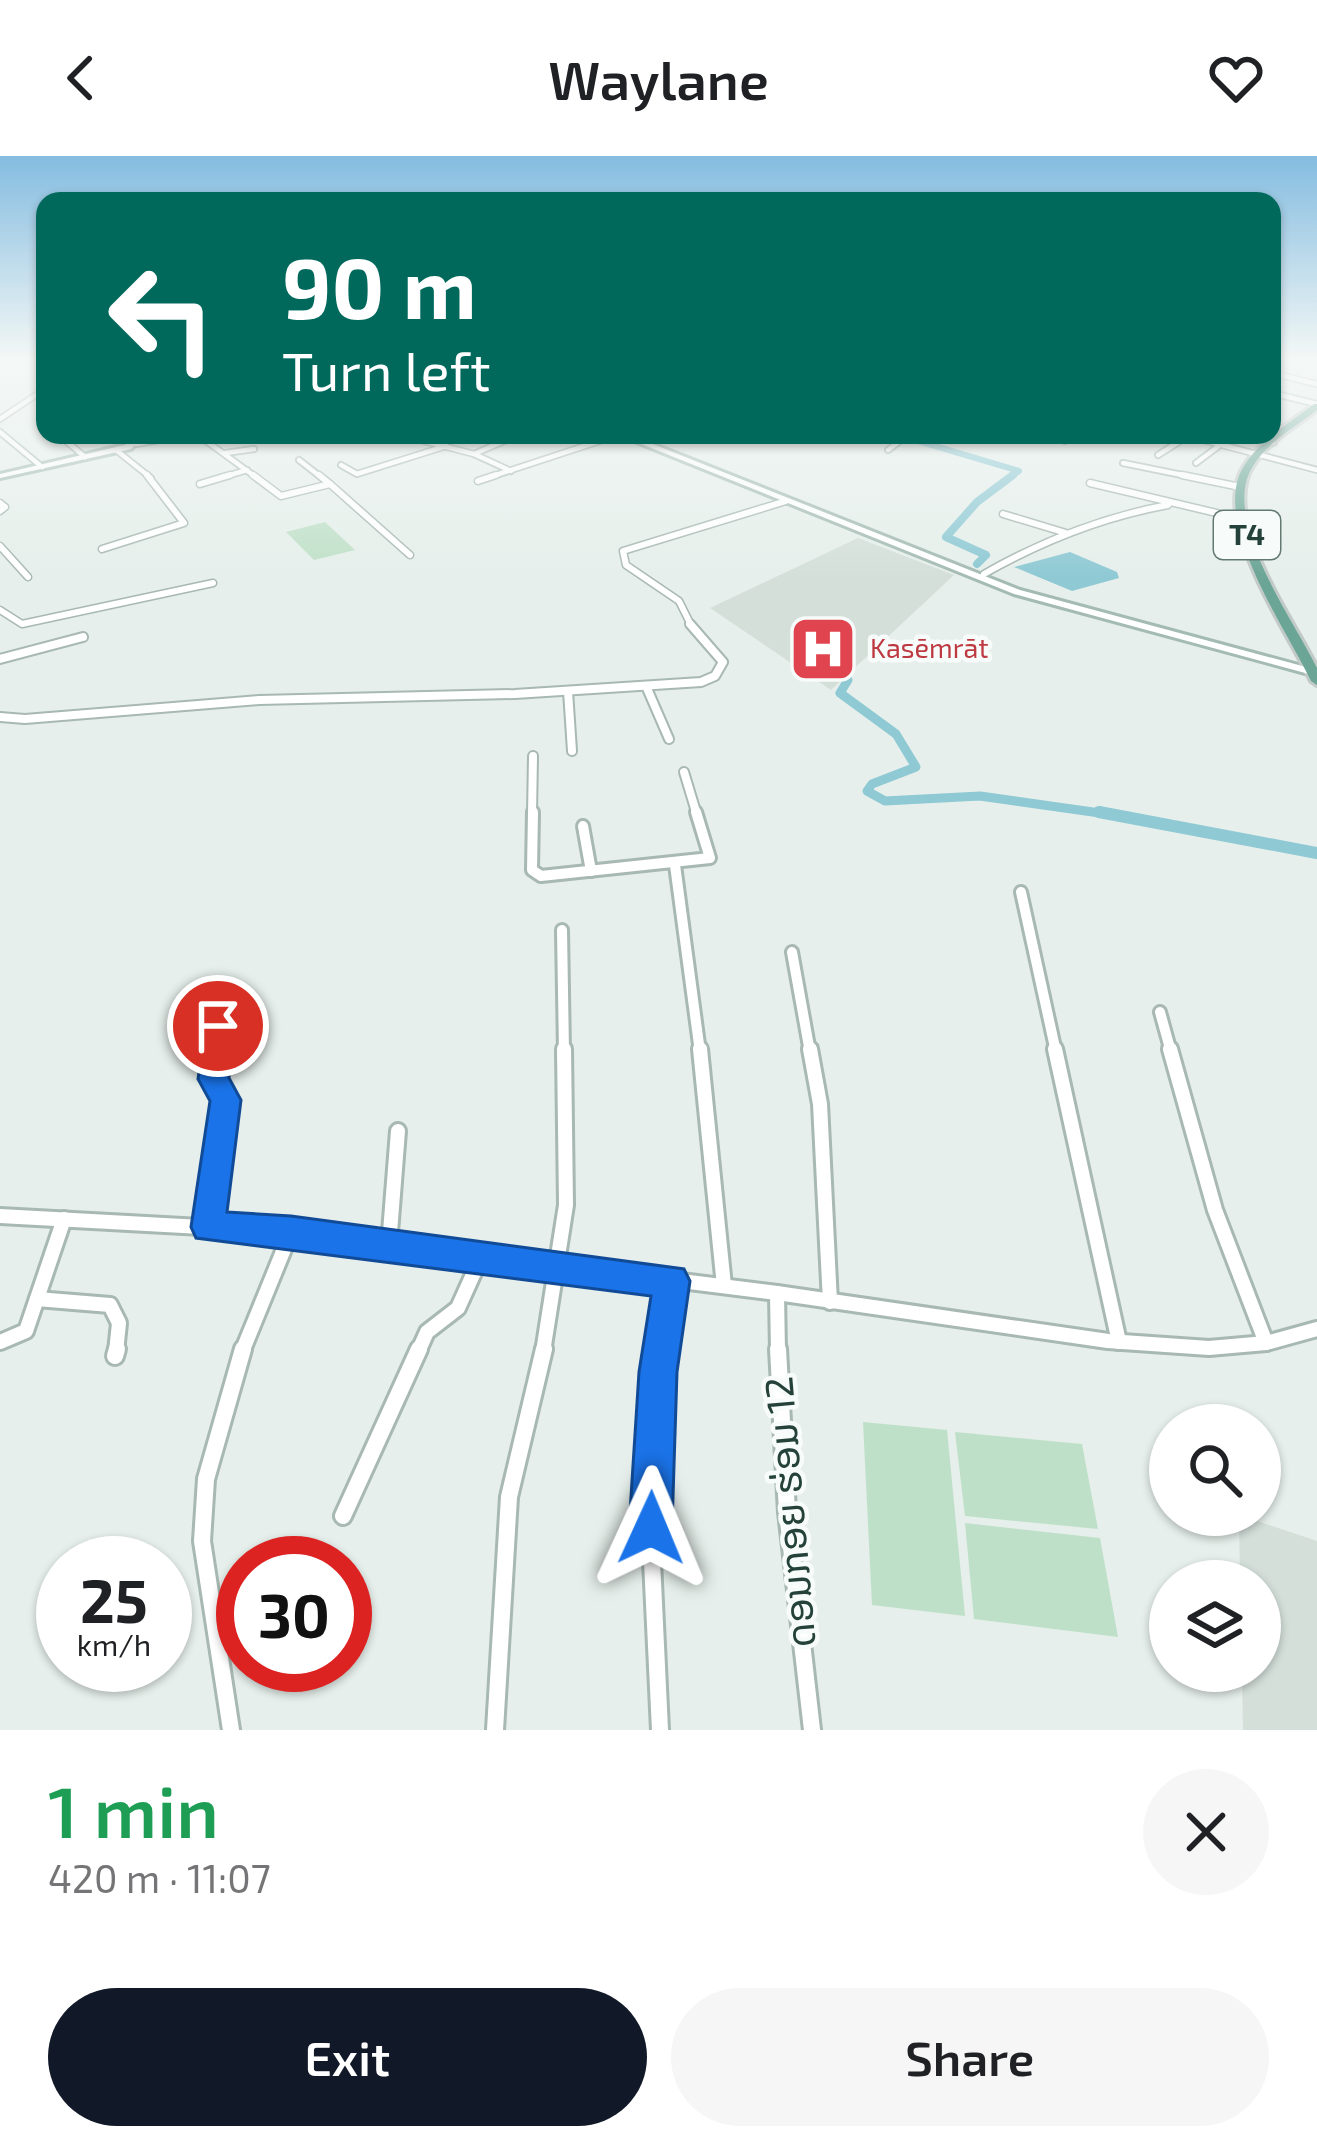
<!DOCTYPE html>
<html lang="en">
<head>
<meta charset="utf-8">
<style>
  body { margin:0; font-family:"Exo 2","Noto Sans Lao",sans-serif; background:#f6f6f6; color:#202124; height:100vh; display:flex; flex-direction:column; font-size:45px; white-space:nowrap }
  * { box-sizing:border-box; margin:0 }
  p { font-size:39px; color:#757577 }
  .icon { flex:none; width:66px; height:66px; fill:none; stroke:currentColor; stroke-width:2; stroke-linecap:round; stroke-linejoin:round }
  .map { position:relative; height:1574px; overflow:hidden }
  .details { display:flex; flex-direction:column; background:#fff; flex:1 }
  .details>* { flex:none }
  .guide { position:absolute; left:36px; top:36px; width:1245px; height:252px; border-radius:24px; box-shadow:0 3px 9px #0004; background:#00695c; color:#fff; overflow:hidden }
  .controls { position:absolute; left:1149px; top:1248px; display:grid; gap:24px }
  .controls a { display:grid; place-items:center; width:132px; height:132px; border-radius:50%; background:#fff; box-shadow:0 3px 9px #0004; font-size:60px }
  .speed { position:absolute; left:36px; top:1380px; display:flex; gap:24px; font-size:60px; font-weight:700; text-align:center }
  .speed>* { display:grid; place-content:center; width:156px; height:156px; border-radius:50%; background:#fff; box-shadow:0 3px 9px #0004; line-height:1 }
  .speed small { font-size:30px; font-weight:400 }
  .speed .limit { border:18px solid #d22; background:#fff; color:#111 }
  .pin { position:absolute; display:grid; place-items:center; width:102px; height:102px; color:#fff; margin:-51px; border:6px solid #fff; border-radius:50%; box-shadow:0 3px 12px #0007 }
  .me { position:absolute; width:132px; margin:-66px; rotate:1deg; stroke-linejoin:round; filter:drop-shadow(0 0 9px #0008) }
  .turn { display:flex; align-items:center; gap:42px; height:252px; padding:0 48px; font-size:54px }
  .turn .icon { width:156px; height:156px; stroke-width:2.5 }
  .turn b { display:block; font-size:84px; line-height:102px }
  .round { display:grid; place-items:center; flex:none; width:126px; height:126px; border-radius:63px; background:#f6f6f6 }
  .headline { display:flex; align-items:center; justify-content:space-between; height:204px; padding:0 48px }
  h1 { font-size:72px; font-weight:600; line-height:90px; color:#1e9e55 }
  .button { display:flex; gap:24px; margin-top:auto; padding:24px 48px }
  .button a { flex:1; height:138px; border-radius:72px; background:#111827; color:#fff; font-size:48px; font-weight:600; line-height:138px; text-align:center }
  .button a+a { background:#f6f6f6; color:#202124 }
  header { display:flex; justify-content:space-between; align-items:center; height:156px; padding:0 48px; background:#fff; font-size:54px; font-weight:600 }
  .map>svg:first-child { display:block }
  .built { fill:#d4dfda }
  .green { fill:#bfe0c8 }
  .water { fill:#8ec9d4 }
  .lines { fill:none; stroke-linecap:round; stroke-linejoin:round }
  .canal-far3 { stroke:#8ec9d4; stroke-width:6 }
  .canal-far2 { stroke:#8ec9d4; stroke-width:8 }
  .canal-far1 { stroke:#8ec9d4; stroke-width:9 }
  .canal { stroke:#8ec9d4; stroke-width:12 }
  .street-far5-casing { stroke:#a8b8b2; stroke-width:8 }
  .street-far4-casing { stroke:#a8b8b2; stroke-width:9 }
  .street-far3-casing { stroke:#a8b8b2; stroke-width:12 }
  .street-far2-casing { stroke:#a8b8b2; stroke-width:16 }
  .street-far1-casing { stroke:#a8b8b2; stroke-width:20 }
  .street-casing { stroke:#a8b8b2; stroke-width:22 }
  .secondary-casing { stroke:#a4bbb3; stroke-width:6 }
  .primary-casing { stroke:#c2cac8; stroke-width:6 }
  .street-far5 { stroke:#fff; stroke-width:4.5 }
  .street-far4 { stroke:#fff; stroke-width:6 }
  .street-far3 { stroke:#fff; stroke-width:8 }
  .street-far2 { stroke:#fff; stroke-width:10 }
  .street-far1 { stroke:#fff; stroke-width:14 }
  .street { stroke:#fff; stroke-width:16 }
  .secondary { fill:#fff; fill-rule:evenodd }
  .primary { fill:#6aa596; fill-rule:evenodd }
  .route { fill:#1a73e8; stroke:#114b97; stroke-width:3 }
  .labels { text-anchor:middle; stroke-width:9; stroke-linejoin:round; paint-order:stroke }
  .far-health-label { font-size:27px; fill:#be3a42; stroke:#f7fbf9; text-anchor:start }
  .shield { fill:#f7fbf9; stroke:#637a73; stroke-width:3 }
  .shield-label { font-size:30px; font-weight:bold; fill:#24423a }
  .near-street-label { font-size:39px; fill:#24423a; stroke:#f7fbf9 }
</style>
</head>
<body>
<header><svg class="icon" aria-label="back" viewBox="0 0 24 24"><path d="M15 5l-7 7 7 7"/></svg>Waylane<svg class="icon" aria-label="heart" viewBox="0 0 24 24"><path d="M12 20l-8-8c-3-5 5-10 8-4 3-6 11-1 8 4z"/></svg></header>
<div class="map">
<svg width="1317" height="1574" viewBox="0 0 1317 1574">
  <rect width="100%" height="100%" fill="#e6efeb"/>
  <g class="built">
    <polygon points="858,382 954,419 831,534 710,452"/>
    <polygon points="1239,1359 1317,1385 1317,1574 1243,1574 1242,1515 1260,1515 1260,1425 1240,1425"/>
  </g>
  <g class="green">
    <polygon points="325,366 355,394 314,404 286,376"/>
    <polygon points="863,1266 947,1274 965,1460 872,1449"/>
    <polygon points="955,1276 1082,1288 1098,1373 965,1360"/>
    <polygon points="965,1367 1100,1382 1118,1481 974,1463"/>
  </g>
  <polygon class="water" points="1070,396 1117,416 1119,422 1072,435 1014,411"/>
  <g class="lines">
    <g class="canal-far3">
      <polyline points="875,279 901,281"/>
      <polyline points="908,282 1019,315 1009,322"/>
    </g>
    <polyline class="canal-far2" points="977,408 986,399 946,381 977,346 1013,319"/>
    <polyline class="canal-far1" points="848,524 840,537 896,578 916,611 872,628 867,635 885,645 980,640 1114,659"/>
    <polyline class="canal" points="1099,656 1317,697"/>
    <g class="street-far5-casing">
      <g id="street-far5">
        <polyline points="1272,217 1317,228"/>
        <polyline points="1272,237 1317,248"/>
        <polyline points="0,263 45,233"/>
        <polyline points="0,276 42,311"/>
        <polyline points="59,279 85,301"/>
        <polyline points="198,279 257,322"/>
        <polyline points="401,279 474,298 511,315"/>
        <polyline points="1184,279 1317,314"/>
        <polyline points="1065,285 1076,279"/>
        <polyline points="136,288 188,279"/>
        <polyline points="116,294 151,322"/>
        <polyline points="888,294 908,279"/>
        <polyline points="225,297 254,293"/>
        <polyline points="474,298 518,279"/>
        <polyline points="1158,299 1188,280"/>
        <polyline points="299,304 322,322"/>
        <polyline points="1123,307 1197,322"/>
        <polyline points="1196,307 1220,289"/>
        <polyline points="341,309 357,318 446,290"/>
        <polyline points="220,322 247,314"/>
        <polyline points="487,322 618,279"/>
      </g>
    </g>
    <g class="street-far4-casing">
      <g id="street-far4">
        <polyline points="253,319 281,340 330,328 319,319"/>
        <polyline points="1182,319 1240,331"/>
        <polyline points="478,325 496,319"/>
        <polyline points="1090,327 1242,363"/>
        <polyline points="200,328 230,319"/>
        <polyline points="330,328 410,399"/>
        <polyline points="0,347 5,351 0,355"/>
        <polyline points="1003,358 1066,377"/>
        <polyline points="0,390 28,421"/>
        <polyline points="102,393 184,367 147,319"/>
        <path d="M984 418C1042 385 1103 361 1168 349"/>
        <polyline points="0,454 22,468 213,427"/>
        <polyline points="692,471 679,445 626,409 623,395 786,345"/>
      </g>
    </g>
    <g class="street-far3-casing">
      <g id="street-far3">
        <polyline points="0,503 83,481"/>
        <polyline points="646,530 669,583"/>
        <polyline points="568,535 572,595"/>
        <polyline points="0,561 25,563 259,544 515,538 701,526 715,520 723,506 690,468"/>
        <polyline points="684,616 697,659"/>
        <polyline points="532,659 533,600"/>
      </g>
    </g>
    <g class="street-far2-casing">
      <g id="street-far2">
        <polyline points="533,656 532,714 541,720 710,702 696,656"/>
        <polyline points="583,670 591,715"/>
        <polyline points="675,709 700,896"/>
        <polyline points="1021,736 1056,896"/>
        <polyline points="562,774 564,896"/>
        <polyline points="792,796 810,896"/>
        <polyline points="1160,856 1171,896"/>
        <polyline points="216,896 217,870"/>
      </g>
    </g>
    <g class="street-far1-casing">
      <g id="street-far1">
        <polyline points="700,893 724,1130"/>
        <polyline points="810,893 820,948 830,1146"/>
        <polyline points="1055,893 1119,1186"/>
        <polyline points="1170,893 1215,1054 1266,1187"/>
        <polyline points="0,1060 291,1076 777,1137 1108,1185 1209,1192 1266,1187 1317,1173"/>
        <polyline points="208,1071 225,945 214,923 216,893"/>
        <polyline points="389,1089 398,975"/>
        <polyline points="777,1137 778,1196"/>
        <polyline points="37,1143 110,1149 119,1167 116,1196"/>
        <polyline points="0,1186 26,1175 64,1063"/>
        <polyline points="242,1196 291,1076"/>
        <polyline points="418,1196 427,1176 458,1152 481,1101"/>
        <polyline points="543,1196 566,1049 564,893"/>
        <polyline points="662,1196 671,1125"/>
      </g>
    </g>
    <g class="street-casing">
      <g id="street">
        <polyline points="778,1193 787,1356 812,1574"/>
        <polyline points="115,1200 117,1193"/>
        <polyline points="343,1360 419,1193"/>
        <polyline points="231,1574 202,1385 206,1323 243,1193"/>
        <polyline points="495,1574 509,1341 544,1193"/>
        <polyline points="660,1574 652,1405 662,1193"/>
      </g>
    </g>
    <g class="secondary-casing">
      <g id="secondary">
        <polygon points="137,279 145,279 131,293 0,322 0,318 125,289"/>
        <polygon points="619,279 630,279 1020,434 1317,514 1317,518 1309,518 1014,438"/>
        <polygon points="1239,279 1251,279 1275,287 1271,289"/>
      </g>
    </g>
    <g class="primary-casing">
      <path id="primary" d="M1314 248H1317V254C1295 271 1268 286 1253 310 1219 363 1294 464 1317 512V529L1311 525C1287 474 1209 364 1244 310 1261 283 1290 267 1314 248Z"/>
    </g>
    <use href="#street-far5" class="street-far5"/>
    <use href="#street-far4" class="street-far4"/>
    <use href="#street-far3" class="street-far3"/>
    <use href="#street-far2" class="street-far2"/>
    <use href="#street-far1" class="street-far1"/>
    <use href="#street" class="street"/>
    <use href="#secondary" class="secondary"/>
    <use href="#primary" class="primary"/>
  </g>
  <linearGradient id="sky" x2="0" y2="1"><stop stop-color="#84bce0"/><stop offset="0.48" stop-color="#f4f8f6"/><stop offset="1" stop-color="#f4f8f6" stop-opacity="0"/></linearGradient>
  <rect width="1317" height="423" fill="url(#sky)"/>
  <polygon class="route" points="218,859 228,862 232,870 229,922 241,944 227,1056 291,1060 684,1113 690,1125 677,1216 672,1372 666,1387 651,1393 636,1387 629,1372 639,1216 651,1140 196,1082 191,1071 210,945 198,923 207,862"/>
  <defs>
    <g id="hospital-square" transform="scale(3.45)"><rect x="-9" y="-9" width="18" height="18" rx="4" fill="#e0444e" stroke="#f7fbf9"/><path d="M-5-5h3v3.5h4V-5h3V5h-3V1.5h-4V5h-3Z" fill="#fff"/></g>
  </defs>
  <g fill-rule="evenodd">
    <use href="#hospital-square" x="823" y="493"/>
  </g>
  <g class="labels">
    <g class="far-health-label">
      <text x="870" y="502">Kasēmrāt</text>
    </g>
    <rect class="shield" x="1214" y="355" width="66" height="48" rx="9"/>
    <g class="shield-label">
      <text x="1247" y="389">T4</text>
    </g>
    <g class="near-street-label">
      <text transform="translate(790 1356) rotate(-95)" y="14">ດອນກອຍ ຮ່ອມ 12</text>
    </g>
  </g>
</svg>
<div class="controls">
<a><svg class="icon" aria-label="search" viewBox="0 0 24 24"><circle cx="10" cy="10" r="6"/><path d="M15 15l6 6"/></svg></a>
<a><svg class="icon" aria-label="layers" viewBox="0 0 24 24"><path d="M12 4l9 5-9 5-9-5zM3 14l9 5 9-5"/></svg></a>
</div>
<div class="speed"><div>25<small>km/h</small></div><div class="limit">30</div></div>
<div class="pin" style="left:218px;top:870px;background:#d93025"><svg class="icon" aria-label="arrive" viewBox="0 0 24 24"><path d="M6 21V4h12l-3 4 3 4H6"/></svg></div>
<svg class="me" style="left:651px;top:1372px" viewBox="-20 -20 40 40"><path d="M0-17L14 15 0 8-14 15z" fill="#1a73e8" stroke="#fff" stroke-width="4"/></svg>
<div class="guide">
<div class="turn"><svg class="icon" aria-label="left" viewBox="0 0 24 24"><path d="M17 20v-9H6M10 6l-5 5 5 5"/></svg><div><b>90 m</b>Turn left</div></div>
</div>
</div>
<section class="details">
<div class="headline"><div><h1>1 min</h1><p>420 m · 11:07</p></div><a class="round"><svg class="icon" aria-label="close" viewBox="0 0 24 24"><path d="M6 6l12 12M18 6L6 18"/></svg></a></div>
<div class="button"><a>Exit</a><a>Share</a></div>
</section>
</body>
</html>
